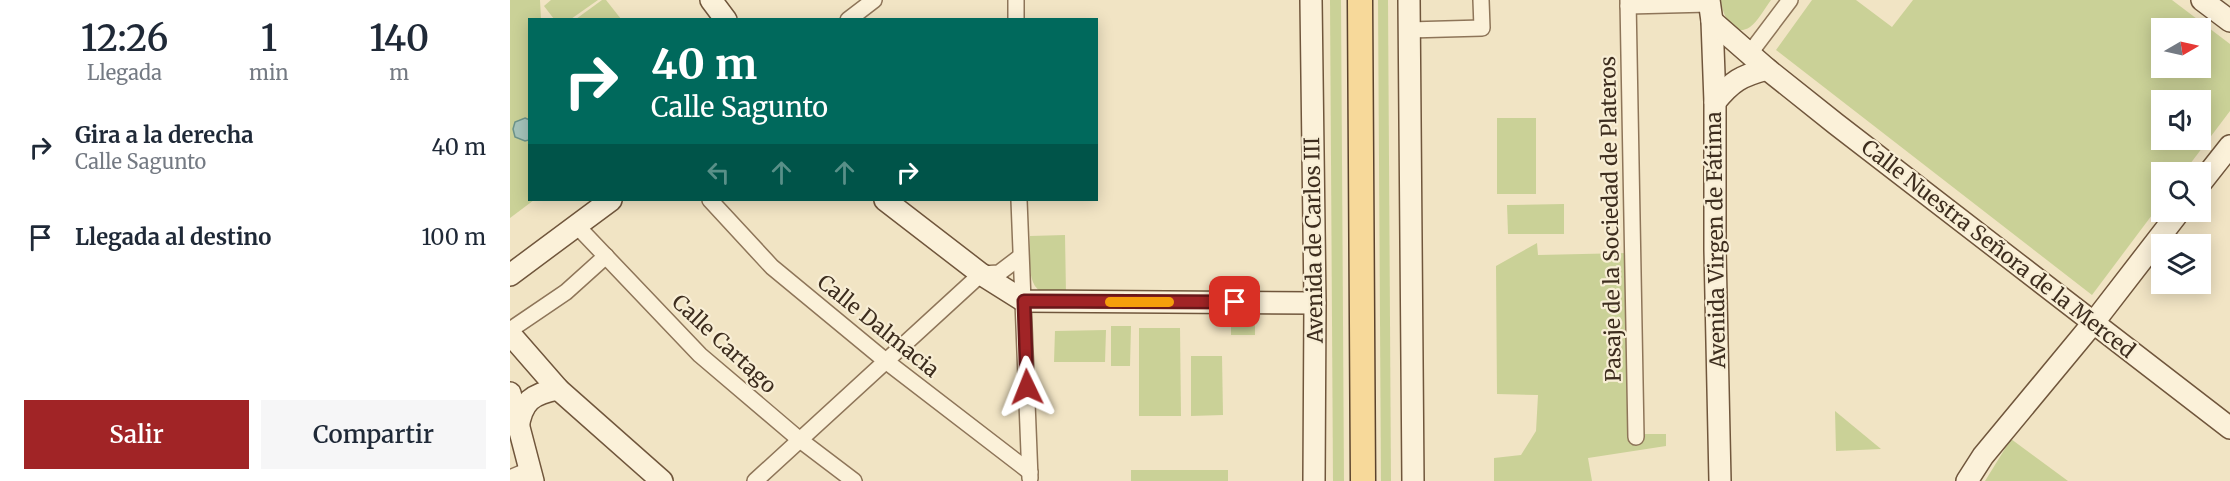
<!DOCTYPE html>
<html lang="es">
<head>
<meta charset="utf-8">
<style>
  body { margin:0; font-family:Merriweather,serif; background:#f6f6f7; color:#1f2937; height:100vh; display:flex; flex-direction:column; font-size:22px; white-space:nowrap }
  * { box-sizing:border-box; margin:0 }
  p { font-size:20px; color:#747a83 }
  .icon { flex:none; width:33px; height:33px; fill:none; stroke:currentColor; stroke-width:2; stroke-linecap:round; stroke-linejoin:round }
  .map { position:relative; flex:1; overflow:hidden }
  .details { display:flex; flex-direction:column; background:#fff; width:510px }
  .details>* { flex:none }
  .guide { position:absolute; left:18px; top:18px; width:570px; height:183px; border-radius:0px; box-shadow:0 3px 15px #0003; background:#00695c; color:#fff; overflow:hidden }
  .needle { width:39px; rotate:81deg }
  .controls { position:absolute; left:1641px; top:18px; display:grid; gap:12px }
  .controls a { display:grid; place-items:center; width:60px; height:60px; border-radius:0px; background:#fff; box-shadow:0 3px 15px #0003; font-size:30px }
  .pin { position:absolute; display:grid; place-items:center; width:51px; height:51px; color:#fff; margin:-26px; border-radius:12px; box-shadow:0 3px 9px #0006 }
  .me { position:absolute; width:66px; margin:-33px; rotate:358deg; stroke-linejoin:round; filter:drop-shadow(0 0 4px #0008) }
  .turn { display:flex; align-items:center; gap:21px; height:126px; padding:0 24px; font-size:27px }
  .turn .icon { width:78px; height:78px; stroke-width:2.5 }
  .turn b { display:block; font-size:42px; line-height:51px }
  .lanes { display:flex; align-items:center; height:57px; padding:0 24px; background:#0003; justify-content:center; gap:30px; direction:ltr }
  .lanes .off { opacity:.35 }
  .eta { display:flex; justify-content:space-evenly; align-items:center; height:102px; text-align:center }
  .eta b { font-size:36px; font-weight:600; line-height:42px }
  .button { display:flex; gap:12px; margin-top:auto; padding:12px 24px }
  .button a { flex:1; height:69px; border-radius:0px; background:#a12426; color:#fff; font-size:24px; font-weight:600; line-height:69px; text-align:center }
  .button a+a { background:#f6f6f7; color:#1f2937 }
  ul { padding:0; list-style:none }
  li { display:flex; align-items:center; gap:18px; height:90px; padding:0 24px }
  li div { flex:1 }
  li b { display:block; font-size:22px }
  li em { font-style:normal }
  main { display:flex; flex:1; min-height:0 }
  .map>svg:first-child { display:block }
  .green { fill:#cad197; fill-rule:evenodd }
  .water { fill:#a6c4bb; stroke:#6c948a; stroke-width:1.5 }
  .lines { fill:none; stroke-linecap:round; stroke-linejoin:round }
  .street-casing { stroke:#8e7559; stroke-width:18 }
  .secondary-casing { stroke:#70563c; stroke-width:24 }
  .primary-casing { stroke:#5b432d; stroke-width:27 }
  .street { stroke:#fbf1d9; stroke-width:15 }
  .secondary { stroke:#fbf1d9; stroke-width:21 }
  .primary { stroke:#f7d99a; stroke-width:24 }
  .route-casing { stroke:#691719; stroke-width:15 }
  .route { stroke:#a12426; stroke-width:10 }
  .slow { stroke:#f59e0b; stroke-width:10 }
  .labels { text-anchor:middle; stroke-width:4.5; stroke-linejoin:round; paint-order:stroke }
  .street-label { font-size:21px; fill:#3d2d1e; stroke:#f8eed5 }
</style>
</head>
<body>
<main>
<section class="details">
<div class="eta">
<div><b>12:26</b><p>Llegada</p></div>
<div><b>1</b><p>min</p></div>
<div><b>140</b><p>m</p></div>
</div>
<ul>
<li><svg class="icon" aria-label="right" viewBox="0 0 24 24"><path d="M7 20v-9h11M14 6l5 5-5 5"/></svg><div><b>Gira a la derecha</b><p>Calle Sagunto</p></div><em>40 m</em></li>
<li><svg class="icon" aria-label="arrive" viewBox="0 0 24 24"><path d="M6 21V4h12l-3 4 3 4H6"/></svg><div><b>Llegada al destino</b></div><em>100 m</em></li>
</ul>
<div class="button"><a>Salir</a><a>Compartir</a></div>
</section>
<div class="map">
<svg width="1720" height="481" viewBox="0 0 1720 481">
  <rect width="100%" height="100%" fill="#f1e4c4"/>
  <g class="green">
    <polygon points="0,0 30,0 31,19 20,20 20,200 24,200 0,218"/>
    <polygon points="41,0 88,0 61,19 44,19 34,6"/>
    <polygon points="92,0 96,0 111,19 66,19"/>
    <polygon points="820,0 831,0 834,481 823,481"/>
    <polygon points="868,0 878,0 881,481 871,481"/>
    <path d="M1211 0H1261C1255 8 1248 21 1240 27 1222 39 1212 13 1211 0Z"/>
    <path d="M1302 0H1346L1382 27 1403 0H1662L1720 44V111L1674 172H1652L1651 203 1582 295 1266 50ZM1652 28H1690V68H1652ZM1652 100H1690V140H1652Z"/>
    <rect x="987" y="118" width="39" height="76"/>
    <polygon points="1054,204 1054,234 998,234 997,205"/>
    <path d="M555 235 556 294C549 293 538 294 531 291 516 285 520 249 520 236Z"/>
    <polygon points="1027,243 1028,255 1117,253 1131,434 1156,434 1156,446 1078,458 1082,481 984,481 984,458 1011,455 1026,431 1028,395 987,394 986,266"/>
    <rect x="721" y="320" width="24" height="15"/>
    <polygon points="601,326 621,326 620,366 601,366"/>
    <polygon points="629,328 670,328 671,416 629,416"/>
    <polygon points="596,330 595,362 544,362 545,331"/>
    <polygon points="681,356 712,356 713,415 681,416"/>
    <polygon points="1325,411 1371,449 1326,451"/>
    <polygon points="1501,439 1558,481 1475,481"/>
    <rect x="621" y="470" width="97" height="11"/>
  </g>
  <polygon class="water" points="15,118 20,120 19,140 15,141 5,137 3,129 5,122"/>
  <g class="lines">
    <g class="street-casing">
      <g id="street">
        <polyline points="506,0 506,20"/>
        <polyline points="1118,0 1126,437"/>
        <polyline points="1118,6 1199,4"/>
        <polyline points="338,20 364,0"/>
        <polyline points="899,30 972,28 971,0"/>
        <polyline points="1240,53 1280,0"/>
        <polyline points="200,200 262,267 377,362 520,472"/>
        <polyline points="509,200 520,478"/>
        <polyline points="67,226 190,355 290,440 344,481"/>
        <polyline points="0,330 56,292 96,256"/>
        <polyline points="0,478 19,470"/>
        <polyline points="245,481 471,274 489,273 510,257"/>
      </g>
    </g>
    <g class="secondary-casing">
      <g id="secondary">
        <polyline points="201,0 216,20"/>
        <polyline points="801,0 805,303 804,481"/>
        <polyline points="899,0 903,481"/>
        <polyline points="1199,0 1202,21 1205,102 1205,250 1210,481"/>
        <polyline points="1692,0 1720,21"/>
        <polyline points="1202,21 1257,69 1326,124 1720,428"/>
        <path d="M1205 102C1222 81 1231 76 1257 69"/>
        <polyline points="1690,184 1720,146"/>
        <polyline points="375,200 471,274 514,301 805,303"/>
        <polyline points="0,275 101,200"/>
        <polyline points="0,334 48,389 152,481"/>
        <polyline points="0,393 23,481"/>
        <path d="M8 428C12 401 22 394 48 389"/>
        <polyline points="1457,481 1473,456 1584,322 1669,212"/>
      </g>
    </g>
    <g class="primary-casing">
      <polyline id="primary" points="850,0 853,481"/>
    </g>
    <use href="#street" class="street"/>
    <use href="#secondary" class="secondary"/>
    <use href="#primary" class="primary"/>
  </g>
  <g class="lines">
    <g class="route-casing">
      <polyline id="route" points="517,387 514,301 725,302"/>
    </g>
    <use href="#route" class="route"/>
    <polyline class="slow" points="600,302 659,302"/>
  </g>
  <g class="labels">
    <g class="street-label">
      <text transform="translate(1101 219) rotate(-91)" y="7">Pasaje de la Sociedad de Plateros</text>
      <text transform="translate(804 240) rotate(-91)" y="7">Avenida de Carlos III</text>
      <text transform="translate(1206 240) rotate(-91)" y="7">Avenida Virgen de Fátima</text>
      <text transform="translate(1488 249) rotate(38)" y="7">Calle Nuestra Señora de la Merced</text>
      <text transform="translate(368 326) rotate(39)" y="7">Calle Dalmacia</text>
      <text transform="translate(214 344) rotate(43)" y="7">Calle Cartago</text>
    </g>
  </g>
</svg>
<div class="controls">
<a><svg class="needle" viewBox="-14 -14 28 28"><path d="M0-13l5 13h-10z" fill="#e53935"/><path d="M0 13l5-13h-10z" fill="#747a83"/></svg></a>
<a><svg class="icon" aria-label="sound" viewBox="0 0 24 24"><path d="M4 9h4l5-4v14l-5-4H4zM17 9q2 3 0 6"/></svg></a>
<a><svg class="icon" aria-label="search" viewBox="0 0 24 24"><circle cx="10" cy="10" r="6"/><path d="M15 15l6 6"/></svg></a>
<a><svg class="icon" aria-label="layers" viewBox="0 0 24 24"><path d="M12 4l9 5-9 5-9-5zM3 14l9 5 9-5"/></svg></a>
</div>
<div class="pin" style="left:725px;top:302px;background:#d93025"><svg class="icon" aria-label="arrive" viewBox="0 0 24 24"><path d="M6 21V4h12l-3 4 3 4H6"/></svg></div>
<svg class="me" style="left:517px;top:387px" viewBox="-20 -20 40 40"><path d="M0-17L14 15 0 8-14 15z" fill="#a12426" stroke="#fff" stroke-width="4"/></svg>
<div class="guide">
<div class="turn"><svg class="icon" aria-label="right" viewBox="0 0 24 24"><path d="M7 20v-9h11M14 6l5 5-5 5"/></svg><div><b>40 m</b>Calle Sagunto</div></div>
<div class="lanes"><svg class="icon off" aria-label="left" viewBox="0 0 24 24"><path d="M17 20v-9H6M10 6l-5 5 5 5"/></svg><svg class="icon off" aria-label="ahead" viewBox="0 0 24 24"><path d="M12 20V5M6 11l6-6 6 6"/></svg><svg class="icon off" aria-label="ahead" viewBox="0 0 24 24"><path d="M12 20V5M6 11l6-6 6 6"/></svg><svg class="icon" aria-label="right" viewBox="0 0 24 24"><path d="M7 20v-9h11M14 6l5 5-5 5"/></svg></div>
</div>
</div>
</main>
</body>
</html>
